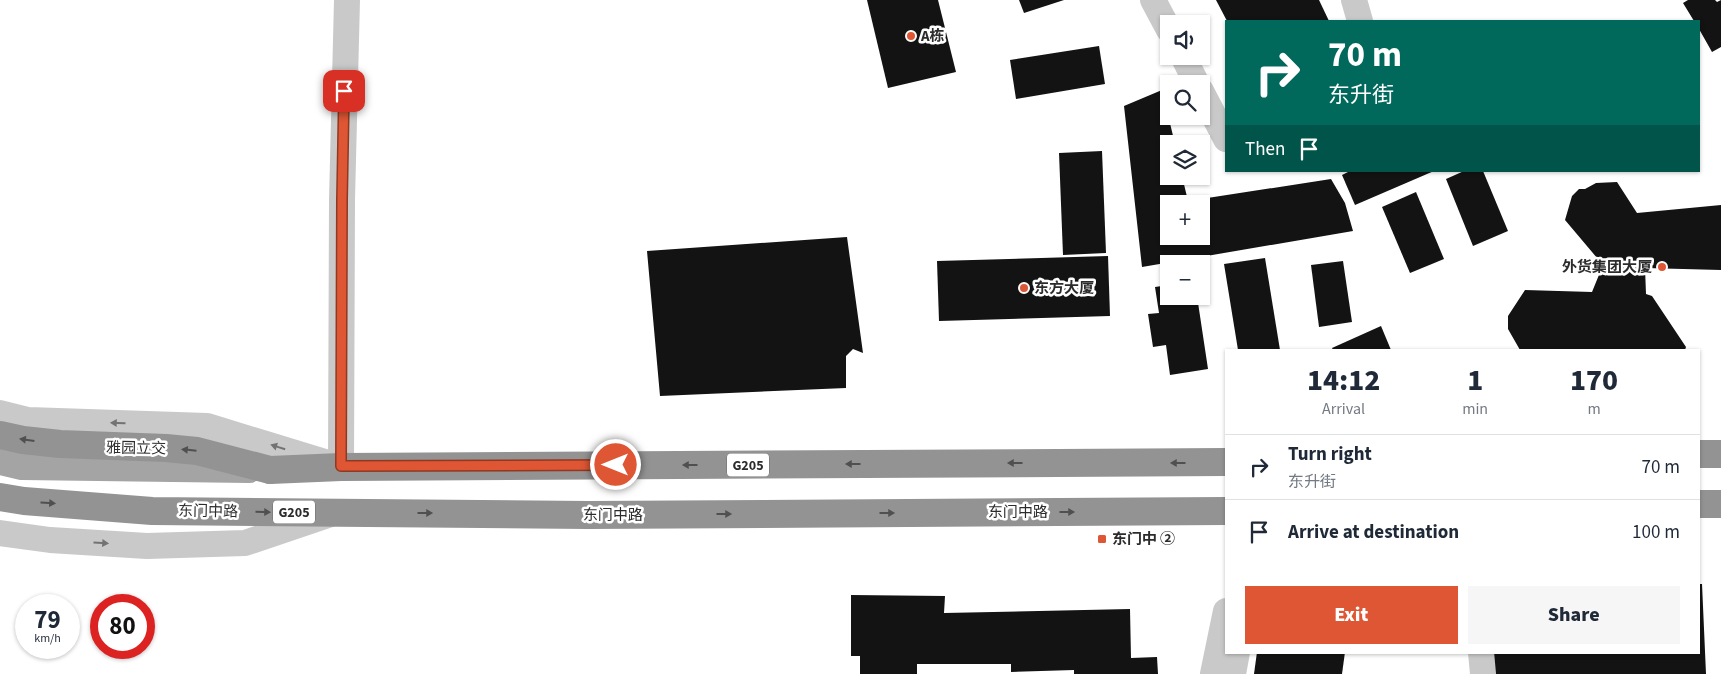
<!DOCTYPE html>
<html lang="en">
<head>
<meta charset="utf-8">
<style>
  body { margin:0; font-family:"Source Sans 3","Noto Sans SC",sans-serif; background:#f6f6f7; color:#1f2937; height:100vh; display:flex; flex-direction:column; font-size:19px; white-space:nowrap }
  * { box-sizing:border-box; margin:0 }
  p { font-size:16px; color:#747a83 }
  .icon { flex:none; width:28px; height:28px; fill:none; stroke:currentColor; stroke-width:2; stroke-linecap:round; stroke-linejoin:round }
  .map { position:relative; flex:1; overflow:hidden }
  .drawer { position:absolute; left:1225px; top:349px; width:475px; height:305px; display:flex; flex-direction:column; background:#fff; border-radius:0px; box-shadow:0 1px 4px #0004 }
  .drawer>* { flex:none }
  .guide { position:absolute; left:1225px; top:20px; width:475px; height:152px; border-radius:0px; box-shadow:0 1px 4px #0004; background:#00695c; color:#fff; overflow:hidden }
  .controls { position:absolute; left:1160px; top:15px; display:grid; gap:10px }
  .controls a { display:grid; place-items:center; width:50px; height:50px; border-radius:0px; background:#fff; box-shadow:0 1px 4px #0004; font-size:25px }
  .speed { position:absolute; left:15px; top:594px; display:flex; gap:10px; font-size:25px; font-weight:700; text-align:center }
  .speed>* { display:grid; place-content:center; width:65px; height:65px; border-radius:50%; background:#fff; box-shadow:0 1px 4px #0004; line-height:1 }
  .speed small { font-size:12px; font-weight:400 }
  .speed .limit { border:8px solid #d22; background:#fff; color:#111 }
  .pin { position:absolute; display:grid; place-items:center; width:42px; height:42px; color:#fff; margin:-21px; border-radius:10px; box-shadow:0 2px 8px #0006 }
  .me { position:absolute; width:55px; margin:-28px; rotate:270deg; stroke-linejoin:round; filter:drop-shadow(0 0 4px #0008) }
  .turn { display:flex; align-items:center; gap:18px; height:105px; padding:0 20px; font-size:22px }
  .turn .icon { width:65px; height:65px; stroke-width:2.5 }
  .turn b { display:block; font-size:35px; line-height:42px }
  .then { display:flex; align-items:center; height:48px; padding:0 20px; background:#0003; gap:10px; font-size:19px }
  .eta { display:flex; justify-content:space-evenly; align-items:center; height:85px; text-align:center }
  .eta b { font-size:30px; font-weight:800; line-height:35px }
  .button { display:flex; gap:10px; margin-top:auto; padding:10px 20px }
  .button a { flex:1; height:58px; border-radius:0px; background:#de5633; color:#fff; font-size:20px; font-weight:800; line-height:58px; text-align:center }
  .button a+a { background:#f6f6f7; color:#1f2937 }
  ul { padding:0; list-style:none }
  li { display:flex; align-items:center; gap:15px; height:65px; padding:0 20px; border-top:1px solid #e0e1e3 }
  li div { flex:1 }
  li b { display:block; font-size:19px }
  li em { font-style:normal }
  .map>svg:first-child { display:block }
  .building { fill:#131313; fill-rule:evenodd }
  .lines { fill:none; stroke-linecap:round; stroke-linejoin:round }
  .minor { stroke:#c9c9c9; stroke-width:26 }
  .major { stroke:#a4a4a4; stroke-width:28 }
  .highway { stroke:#939393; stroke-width:28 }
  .highway-bridge { stroke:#939393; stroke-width:28 }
  .oneway { fill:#737373 }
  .oneway2 { fill:#505050 }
  .route-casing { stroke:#903821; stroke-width:12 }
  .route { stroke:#de5633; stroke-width:9 }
  .poi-dot { fill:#de5633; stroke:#fff; stroke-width:2 }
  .labels { text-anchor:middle; stroke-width:5; stroke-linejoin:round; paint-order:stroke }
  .shield { fill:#fff; stroke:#6b6b6b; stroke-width:1 }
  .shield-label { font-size:14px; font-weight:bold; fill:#2c2c2c }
  .poi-label { font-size:15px; font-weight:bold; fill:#2c2c2c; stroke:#fff; text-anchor:start }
  .street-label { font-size:15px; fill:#2c2c2c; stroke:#fff }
</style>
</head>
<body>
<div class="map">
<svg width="1721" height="674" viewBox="0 0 1721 674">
  <rect width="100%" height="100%" fill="#fff"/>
  <g class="building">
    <polygon points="867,0 938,0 956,72 888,88"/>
    <polygon points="1019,0 1064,0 1024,13"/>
    <polygon points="1216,0 1319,0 1329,21 1227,21"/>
    <polygon points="1688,0 1715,0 1717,2 1721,0 1721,47 1712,52 1699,29 1699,21 1694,21 1683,3"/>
    <polygon points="1099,46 1105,84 1016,99 1010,60"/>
    <path d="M1162 90 1175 144H1169V176H1182L1188 201 1331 179 1345 203 1353 231 1142 267 1124 106ZM1169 204H1201V236H1169Z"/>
    <polygon points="1102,151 1106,253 1063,255 1059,153"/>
    <polygon points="1350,171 1434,171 1355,205 1342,175"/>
    <polygon points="1464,171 1483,171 1508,231 1473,246 1446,179"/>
    <polygon points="1617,182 1637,213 1721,205 1721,270 1645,268 1646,294 1652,296 1686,347 1685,350 1520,350 1508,329 1508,316 1525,290 1592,292 1603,265 1565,220 1572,196 1579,189 1585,189 1596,183"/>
    <polygon points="1416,192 1444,259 1410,273 1382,207"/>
    <polygon points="847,237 863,353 853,349 846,356 846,388 660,396 647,251"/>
    <polygon points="1108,256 1110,316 939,321 937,261"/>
    <polygon points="1265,258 1280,350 1238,350 1224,264"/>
    <polygon points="1343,261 1352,322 1319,327 1311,265"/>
    <polygon points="1169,285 1169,296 1197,296 1208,369 1170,375 1166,345 1153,347 1148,314 1159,313 1155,287"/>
    <polygon points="1381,326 1391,350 1333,350 1332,348"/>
    <polygon points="1699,584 1702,584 1706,674 1482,674 1480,652 1699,652"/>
    <polygon points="851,595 945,596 944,613 1130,609 1131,658 1157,657 1158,674 1074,674 1074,670 1011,672 1011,664 917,664 917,674 860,674 860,656 851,656"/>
    <polygon points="1257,652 1345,652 1342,674 1254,674"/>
  </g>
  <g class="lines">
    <g class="minor">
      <polyline points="1153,0 1169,30"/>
      <polyline points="1354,0 1360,21"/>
      <polyline points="1183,56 1197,84"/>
      <polyline points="1201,91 1226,139"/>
      <polyline points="0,413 28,420 207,426 341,467 342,200 347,0"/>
      <polyline points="0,533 50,540 147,546 245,543 331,514"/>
      <polyline points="1481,652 1483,674"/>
      <polyline points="1213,674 1226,611"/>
      <polyline points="1233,674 1237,652"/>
    </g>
    <polyline class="major" points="0,461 22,466 249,469"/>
    <g class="highway">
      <polyline points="1699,454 1721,454"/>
      <polyline points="270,470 341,467 1226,462"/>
      <polyline points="0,497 24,501 152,511 588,515 1226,511"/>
      <polyline points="1699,504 1721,504"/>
    </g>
    <polyline class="highway-bridge" points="0,435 23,440 60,444 166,448 197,451 270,470"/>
  </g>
  <defs><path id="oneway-solid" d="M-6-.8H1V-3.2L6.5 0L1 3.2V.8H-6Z" transform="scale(1.25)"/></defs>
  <g class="oneway">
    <use href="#oneway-solid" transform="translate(118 423) rotate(-178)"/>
    <use href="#oneway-solid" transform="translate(278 447) rotate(-163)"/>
    <use href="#oneway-solid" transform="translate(101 543) rotate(4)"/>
  </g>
  <g class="oneway2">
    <use href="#oneway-solid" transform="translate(27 440) rotate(-172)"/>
    <use href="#oneway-solid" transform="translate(189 450) rotate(-174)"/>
    <use href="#oneway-solid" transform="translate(1015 463) rotate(180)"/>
    <use href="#oneway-solid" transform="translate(1178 463) rotate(180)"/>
    <use href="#oneway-solid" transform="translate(853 464) rotate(180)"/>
    <use href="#oneway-solid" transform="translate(690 465) rotate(180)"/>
    <use href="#oneway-solid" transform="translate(48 503) rotate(4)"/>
    <use href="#oneway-solid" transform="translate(263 512) rotate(1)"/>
    <use href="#oneway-solid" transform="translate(1067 512)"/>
    <use href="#oneway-solid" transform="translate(425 513)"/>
    <use href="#oneway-solid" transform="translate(887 513)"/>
    <use href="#oneway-solid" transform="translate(724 514)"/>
  </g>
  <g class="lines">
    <g class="route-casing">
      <polyline id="route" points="344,91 342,200 341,466 616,465"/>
    </g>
    <use href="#route" class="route"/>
  </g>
  <g class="poi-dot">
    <circle cx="911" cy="36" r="5"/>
    <circle cx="1662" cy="267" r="5"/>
    <circle cx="1024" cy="288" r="5"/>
    <rect x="1097" y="534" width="10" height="10" rx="2.5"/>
  </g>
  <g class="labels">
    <g class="shield">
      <rect x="727" y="453.5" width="42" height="23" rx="4"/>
      <rect x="273" y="500.5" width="42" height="23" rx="4"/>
    </g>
    <g class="shield-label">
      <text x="748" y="470">G205</text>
      <text x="294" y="517">G205</text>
    </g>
    <g class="poi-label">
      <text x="921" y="41">A栋</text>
      <text x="1652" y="272" text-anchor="end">外货集团大厦</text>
      <text x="1034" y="293">东方大厦</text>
      <text x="1112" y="544">东门中 ②</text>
    </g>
    <g class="street-label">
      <text transform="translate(136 448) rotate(1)" y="5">雅园立交</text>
      <text transform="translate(208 511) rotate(1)" y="5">东门中路</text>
      <text x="1018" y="517">东门中路</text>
      <text x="613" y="520">东门中路</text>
    </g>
  </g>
</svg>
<div class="controls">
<a><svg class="icon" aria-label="sound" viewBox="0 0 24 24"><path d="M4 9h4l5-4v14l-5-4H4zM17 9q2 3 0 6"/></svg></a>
<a><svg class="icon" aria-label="search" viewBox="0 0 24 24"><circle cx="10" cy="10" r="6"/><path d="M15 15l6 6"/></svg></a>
<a><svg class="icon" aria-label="layers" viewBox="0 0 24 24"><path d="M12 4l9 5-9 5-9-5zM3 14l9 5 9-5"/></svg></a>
<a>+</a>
<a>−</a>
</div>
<div class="speed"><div>79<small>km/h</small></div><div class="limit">80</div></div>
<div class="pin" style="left:344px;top:91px;background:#d93025"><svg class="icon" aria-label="arrive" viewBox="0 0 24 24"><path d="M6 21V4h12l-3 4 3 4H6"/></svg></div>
<svg class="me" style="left:616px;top:465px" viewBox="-20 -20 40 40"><circle r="17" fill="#de5633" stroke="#fff" stroke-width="3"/><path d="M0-11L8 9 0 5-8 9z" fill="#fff"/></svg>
<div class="guide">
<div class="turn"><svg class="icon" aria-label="right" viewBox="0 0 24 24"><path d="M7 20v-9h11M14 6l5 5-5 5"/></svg><div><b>70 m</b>东升街</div></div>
<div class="then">Then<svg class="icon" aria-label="arrive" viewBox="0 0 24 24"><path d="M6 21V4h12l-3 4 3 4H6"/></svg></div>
</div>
<section class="drawer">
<div class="eta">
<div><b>14:12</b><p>Arrival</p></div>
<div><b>1</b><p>min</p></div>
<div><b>170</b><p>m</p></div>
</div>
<ul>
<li><svg class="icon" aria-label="right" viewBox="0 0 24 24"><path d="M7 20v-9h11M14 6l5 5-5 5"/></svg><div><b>Turn right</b><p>东升街</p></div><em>70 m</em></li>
<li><svg class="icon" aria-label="arrive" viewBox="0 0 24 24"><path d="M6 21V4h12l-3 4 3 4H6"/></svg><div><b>Arrive at destination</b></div><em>100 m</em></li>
</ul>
<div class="button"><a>Exit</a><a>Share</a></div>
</section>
</div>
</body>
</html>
